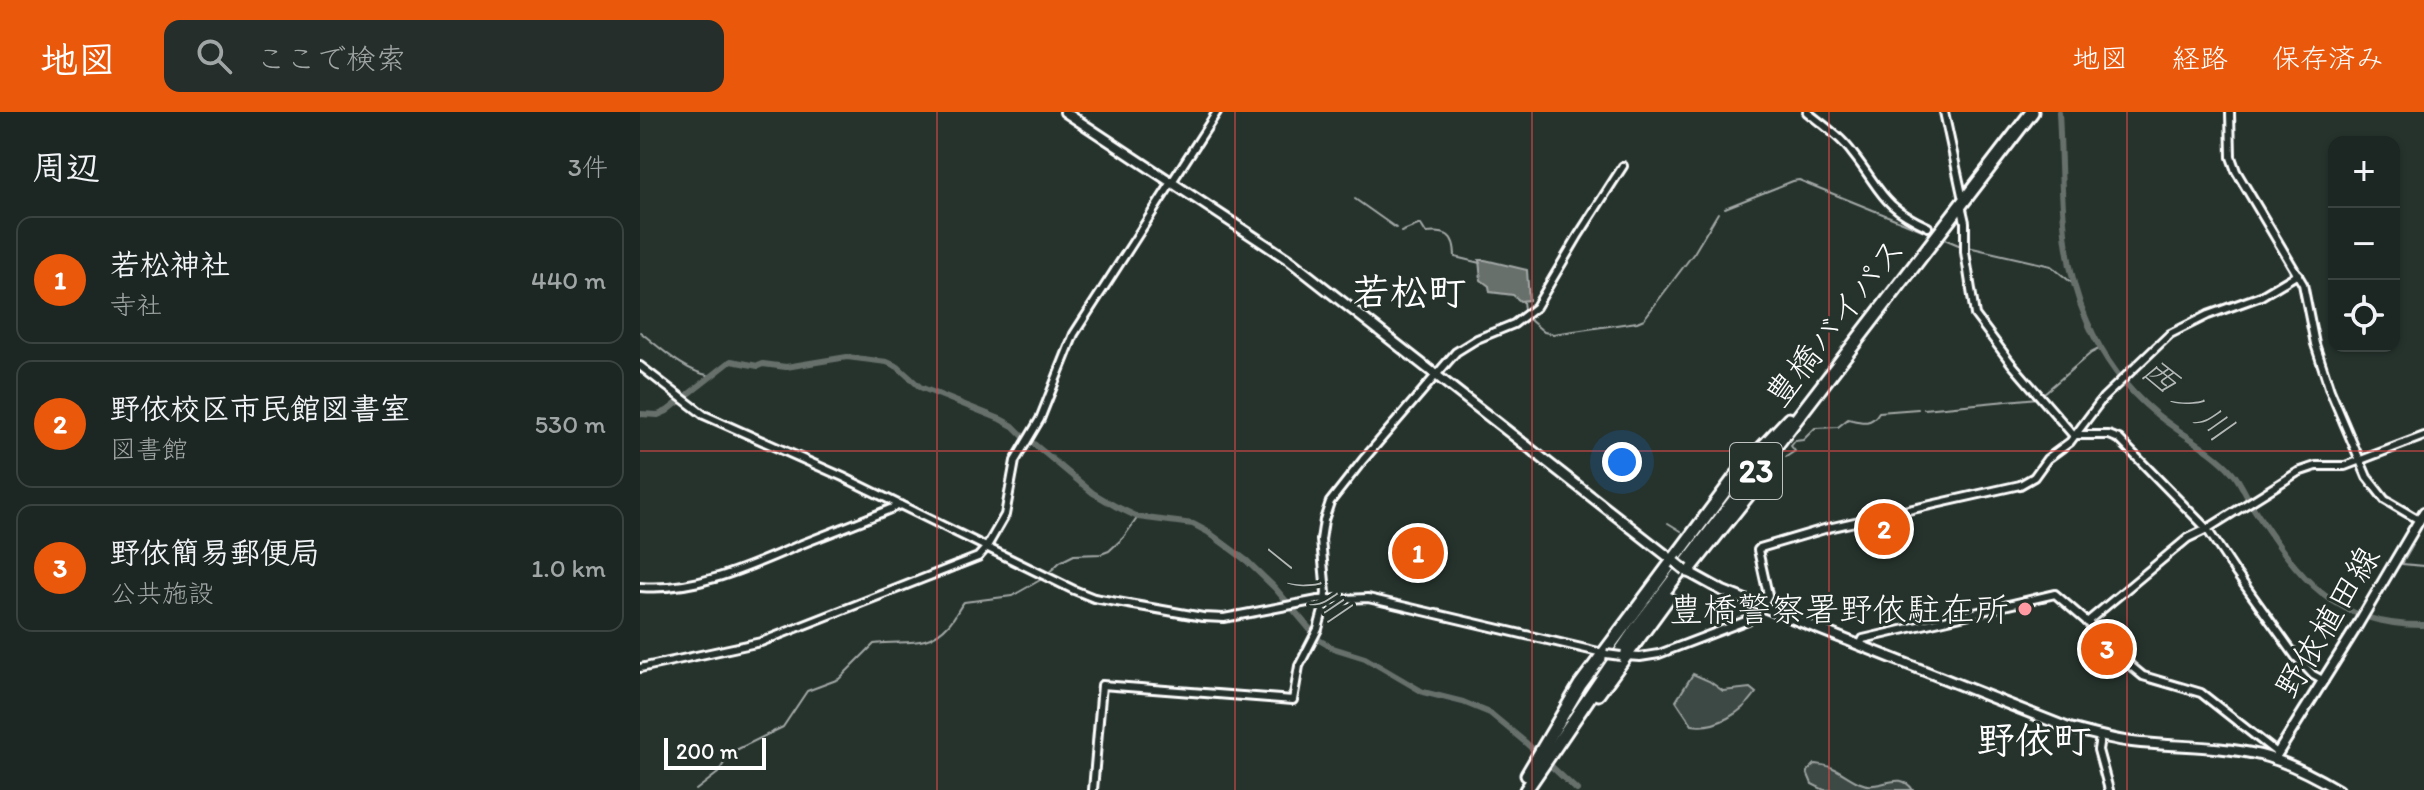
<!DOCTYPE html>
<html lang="ja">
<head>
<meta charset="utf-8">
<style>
	body { margin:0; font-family:Itim,"Klee One",sans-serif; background:#252e2a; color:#f1f3f6 }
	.controls { position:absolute; right:24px; top:24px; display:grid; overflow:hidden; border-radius:16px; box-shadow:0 2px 6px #0004 }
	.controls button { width:72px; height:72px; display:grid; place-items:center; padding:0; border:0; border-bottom:2px solid #3a4340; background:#1c2622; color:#f1f3f6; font:40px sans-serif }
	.scale { position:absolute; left:24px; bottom:20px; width:102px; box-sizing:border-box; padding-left:8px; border:4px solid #fff; border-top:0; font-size:22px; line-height:28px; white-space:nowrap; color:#fff; -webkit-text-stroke:6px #26332d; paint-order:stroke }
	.you { position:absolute; left:982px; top:350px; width:28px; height:28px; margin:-20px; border:6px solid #fff; border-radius:50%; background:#1a73e8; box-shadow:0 0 0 12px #1a73e833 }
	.badge { display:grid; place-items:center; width:52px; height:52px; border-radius:50%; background:#ea580c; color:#fff; font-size:26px; font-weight:700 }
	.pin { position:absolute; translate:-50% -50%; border:4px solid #fff; box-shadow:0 2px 8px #0006 }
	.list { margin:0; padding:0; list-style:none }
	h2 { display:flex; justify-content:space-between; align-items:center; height:104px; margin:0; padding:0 32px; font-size:34px }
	h2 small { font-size:26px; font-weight:400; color:#a0a5a5 }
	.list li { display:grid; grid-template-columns:52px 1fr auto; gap:24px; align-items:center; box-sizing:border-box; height:128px; margin:0 16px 16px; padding:0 16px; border:2px solid #3a4340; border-radius:16px }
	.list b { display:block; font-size:30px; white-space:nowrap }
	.list p { margin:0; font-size:26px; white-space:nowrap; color:#a0a5a5 }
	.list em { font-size:26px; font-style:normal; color:#a0a5a5 }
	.icon { flex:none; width:44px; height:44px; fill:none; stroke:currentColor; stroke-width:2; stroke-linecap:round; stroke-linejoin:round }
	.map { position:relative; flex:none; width:1784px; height:678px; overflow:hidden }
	header { display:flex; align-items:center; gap:48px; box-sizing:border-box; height:112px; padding:0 40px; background:#ea580c; color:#fff }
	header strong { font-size:38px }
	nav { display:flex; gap:44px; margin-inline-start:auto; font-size:28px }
	.search { width:560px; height:72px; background:#252e2a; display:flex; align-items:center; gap:20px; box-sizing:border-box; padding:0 28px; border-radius:16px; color:#a0a5a5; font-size:30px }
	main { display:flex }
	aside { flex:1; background:#1c2622 }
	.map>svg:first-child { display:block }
	.green { fill:#3e4944; stroke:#9ea4a2; stroke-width:2 }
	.water { fill:#67706c; stroke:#a4a9a7; stroke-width:2 }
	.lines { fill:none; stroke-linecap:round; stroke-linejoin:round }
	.stream { stroke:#a4a9a7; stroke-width:2 }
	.river { stroke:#67706c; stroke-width:6 }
	.minor-casing { stroke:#fff; stroke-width:12 }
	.major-casing { stroke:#fff; stroke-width:14 }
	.highway-casing { stroke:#fff; stroke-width:17 }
	.minor { stroke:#26332d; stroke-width:6 }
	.major { stroke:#26332d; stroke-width:8 }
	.highway { stroke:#26332d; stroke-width:11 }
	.minor-bridge-casing { stroke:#fff; stroke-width:12; stroke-linecap:butt }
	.major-bridge-casing { stroke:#fff; stroke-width:14; stroke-linecap:butt }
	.minor-bridge { stroke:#26332d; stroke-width:6 }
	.major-bridge { stroke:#26332d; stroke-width:8 }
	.grid { fill:none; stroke:#dc4848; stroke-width:2; stroke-opacity:0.55 }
	.poi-dot { fill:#ff9aa2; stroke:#26332d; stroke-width:3 }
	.labels { text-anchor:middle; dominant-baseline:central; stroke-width:6; stroke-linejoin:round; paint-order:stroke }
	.shield { fill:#26332d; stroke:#bec2c0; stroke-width:2 }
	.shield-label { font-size:32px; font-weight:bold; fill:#fff }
	.street-label { font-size:34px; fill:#fff; stroke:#26332d }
	.poi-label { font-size:34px; fill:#fff; stroke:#26332d; text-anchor:end }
	.water-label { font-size:36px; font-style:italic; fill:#b3b8b6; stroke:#26332d }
	.quarter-label { font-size:38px; font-weight:bold; fill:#fff; stroke:#26332d }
</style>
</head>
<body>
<header>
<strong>地図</strong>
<div class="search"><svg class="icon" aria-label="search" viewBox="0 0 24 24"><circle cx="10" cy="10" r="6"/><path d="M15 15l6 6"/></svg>ここで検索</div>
<nav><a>地図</a><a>経路</a><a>保存済み</a></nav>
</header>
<main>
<aside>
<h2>周辺<small>3件</small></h2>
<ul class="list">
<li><span class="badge">1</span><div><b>若松神社</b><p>寺社</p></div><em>440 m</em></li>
<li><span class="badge">2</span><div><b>野依校区市民館図書室</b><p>図書館</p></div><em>530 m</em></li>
<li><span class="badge">3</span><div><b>野依簡易郵便局</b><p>公共施設</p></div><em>1.0 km</em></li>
</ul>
</aside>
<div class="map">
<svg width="1784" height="678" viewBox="0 0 1784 678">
	<rect width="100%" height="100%" fill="#26332d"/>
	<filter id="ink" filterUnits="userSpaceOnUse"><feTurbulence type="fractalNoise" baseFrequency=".0125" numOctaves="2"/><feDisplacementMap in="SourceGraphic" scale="16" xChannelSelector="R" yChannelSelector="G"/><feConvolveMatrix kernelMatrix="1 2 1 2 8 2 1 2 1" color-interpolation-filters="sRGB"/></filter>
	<g filter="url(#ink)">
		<g class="green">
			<path d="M1053,562L1069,569L1083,579L1110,576L1116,581C1102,601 1076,617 1052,613L1036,589Z"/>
			<path d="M1175,652C1181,653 1187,653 1193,656C1205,661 1219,675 1233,673C1250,672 1261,661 1273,678H1184L1172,672L1167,660Z"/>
		</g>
		<polygon class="water" points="839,148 845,148 887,158 889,188 880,189 873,183 850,180 849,174 841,168"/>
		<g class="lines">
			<g class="stream">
				<polyline points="715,87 756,116"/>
				<polyline points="1085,96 1153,69 1159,68 1292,122"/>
				<path d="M761,120L778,113H781L786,121C805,119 815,121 815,145L840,151"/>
				<polyline points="1302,126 1321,134"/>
				<polyline points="1328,135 1411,154 1432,171"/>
				<polyline points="883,189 884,198"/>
				<polyline points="890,208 904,220 913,222 997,210 1004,207 1054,141 1078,101"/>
				<path d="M0,220C22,237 44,259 71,264"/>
				<polyline points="1403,282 1451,241 1461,236"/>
				<polyline points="1284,297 1398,286"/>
				<path d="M1146,345L1155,339L1151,334L1155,329L1163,328L1175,316L1198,315L1208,307C1221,310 1231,314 1239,300L1278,297"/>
				<polyline points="1028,411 1041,419"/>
				<polyline points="1773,433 1762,452 1784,454"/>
				<path d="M56,678L78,661L87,646L96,638L143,615L167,579L199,567L234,532C263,527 286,538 309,512C315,506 318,497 324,490L372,484L402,467L420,450L434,443L461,442L469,439L483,426L498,405"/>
			</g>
			<g class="river">
				<path d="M1419,0C1423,70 1418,144 1447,209C1462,244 1486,277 1515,301C1540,322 1570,336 1592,360C1602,371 1606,385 1614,397C1659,466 1694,514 1784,513"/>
				<polyline points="0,302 18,303 27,299 91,249 118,254 123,252 146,255 207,245 247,250 258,255 280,275 360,307 373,314 383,324"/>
				<polyline points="394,332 453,381 475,394 498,405 553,412 568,420 607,449 635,476 679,528 693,536 725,546 783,580 823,590 850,601 885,630 937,678"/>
			</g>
			<defs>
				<g id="minor">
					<path d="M1167,0C1183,13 1201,25 1213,42C1243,80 1240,93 1288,115"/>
					<polyline points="1304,0 1322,83"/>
					<polyline points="1590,0 1591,45 1596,59 1663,172 1675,232 1690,278 1727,365 1745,388 1779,408"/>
					<polyline points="1322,97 1325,110 1325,140 1335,203 1371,251 1434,324"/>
					<polyline points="0,254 64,303 203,365 434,478 454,486 563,505 584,506 678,488 728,486 963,541"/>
					<polyline points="1435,323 1469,323 1479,327 1567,417 1596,461 1656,545 1673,563 1684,569"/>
					<path d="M0,475C59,480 114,452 167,430C198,418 229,406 260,393"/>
					<polyline points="1447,510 1548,426 1567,417 1658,360 1676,354 1705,354 1784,324"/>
					<polyline points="1220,533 1223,527 1415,482 1473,532 1492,555 1503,564 1561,581 1637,641"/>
					<polyline points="985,544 1000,545 1019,542 1108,508 1125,489 1128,483 1118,438 1120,436 1188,416 1380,373 1394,365 1407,347 1430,330 1463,286 1530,222 1568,203 1621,184 1658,162"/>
					<polyline points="0,556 121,530 338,445 346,436 365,403 375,349 400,307 434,222 577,0"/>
					<polyline points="1460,625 1458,638 1469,678"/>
					<polyline points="453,678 462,573 653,588 659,554 678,517 684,495 686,481 681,428 684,408 690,390 723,348 816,240 837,227 874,212 896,195 938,124 983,54"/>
				</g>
				<g id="major">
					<polyline points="425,0 649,148 1035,450"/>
					<path d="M1045,458L1083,479L1426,615C1448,621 1469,627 1492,630C1535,635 1578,633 1620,643C1648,650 1673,663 1698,678"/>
					<polyline points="1634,647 1714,519 1784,400"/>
				</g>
				<g id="highway">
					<polyline points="1100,359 1149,307"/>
					<polyline points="1048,459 1113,377"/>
					<polyline points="958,582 1028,486"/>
					<polyline points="887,663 940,573 1096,364"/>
					<polyline points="886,678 997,515 1392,0"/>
				</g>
			</defs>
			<use href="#minor" class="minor-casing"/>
			<use href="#major" class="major-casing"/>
			<use href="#highway" class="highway-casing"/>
			<use href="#minor" class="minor"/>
			<use href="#major" class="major"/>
			<use href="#highway" class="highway"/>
			<defs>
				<polyline id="minor-bridge" points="966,542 981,544"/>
				<polyline id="major-bridge" points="1035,450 1045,458"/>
			</defs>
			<use href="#minor-bridge" class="minor-bridge-casing"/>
			<use href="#major-bridge" class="major-bridge-casing"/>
			<use href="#minor-bridge" class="minor-bridge"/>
			<use href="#major-bridge" class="major-bridge"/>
		</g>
	</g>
	<path class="grid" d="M297,0V678M595,0V678M892,0V678M1189,0V678M1487,0V678M0,339H1784"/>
	<circle class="poi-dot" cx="1385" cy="497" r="8"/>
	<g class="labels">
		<rect class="shield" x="1090" y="331" width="52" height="56" rx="6"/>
		<g class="shield-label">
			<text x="1116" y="359">23</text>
		</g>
		<g class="street-label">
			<text transform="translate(1195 210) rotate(-52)">豊橋バイパス</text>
			<text transform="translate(1687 510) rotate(-59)">野依植田線</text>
		</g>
		<g class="poi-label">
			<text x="1369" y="497">豊橋警察署野依駐在所</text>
		</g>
		<g class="water-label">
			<text transform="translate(1547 287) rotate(41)">西ノ川</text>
			<text transform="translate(664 469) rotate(42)">一ノ川</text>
		</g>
		<g class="quarter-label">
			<text x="769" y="180">若松町</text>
			<text x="1394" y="628">野依町</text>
		</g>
	</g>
</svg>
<div class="controls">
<button>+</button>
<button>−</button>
<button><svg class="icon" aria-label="locate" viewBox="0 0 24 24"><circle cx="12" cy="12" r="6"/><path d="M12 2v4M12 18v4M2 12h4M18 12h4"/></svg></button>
</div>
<div class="scale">200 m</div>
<div class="you"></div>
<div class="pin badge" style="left:778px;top:441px">1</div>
<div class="pin badge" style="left:1244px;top:417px">2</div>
<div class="pin badge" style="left:1467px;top:537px">3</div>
</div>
</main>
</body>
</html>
